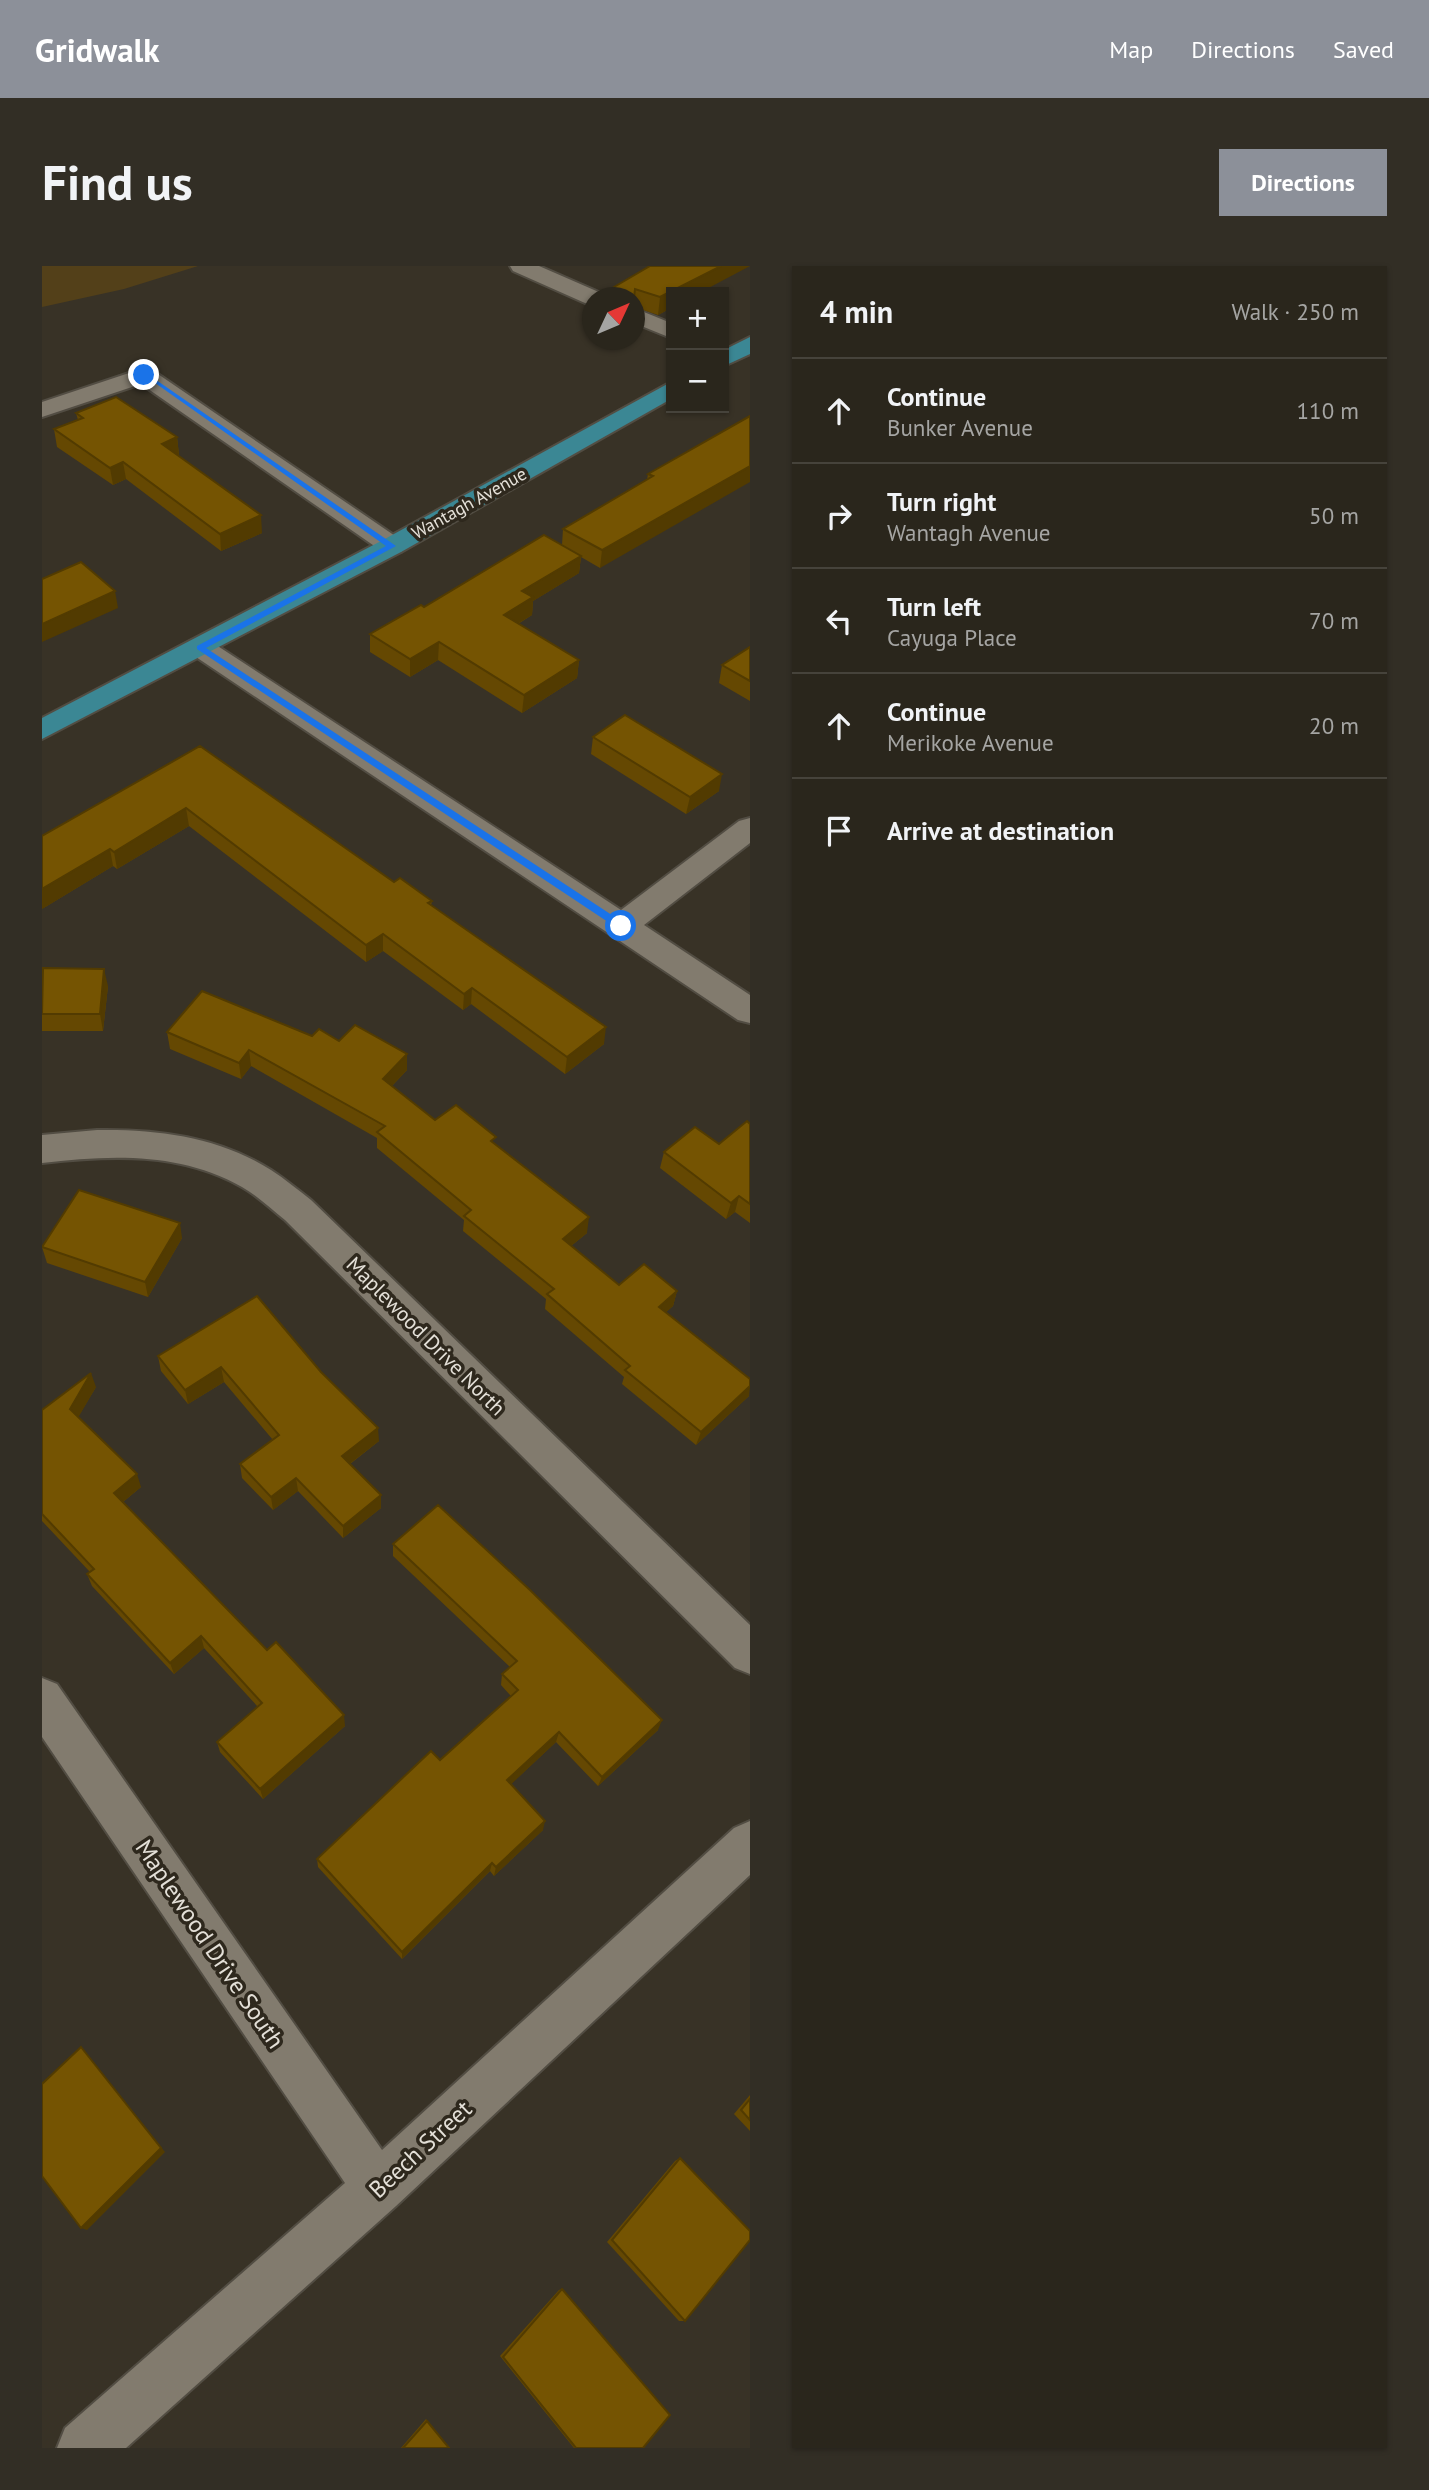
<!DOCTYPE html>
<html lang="en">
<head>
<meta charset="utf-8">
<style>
	body { margin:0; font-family:"PT Sans",sans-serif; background:#322e25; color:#f1f3f6 }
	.controls { position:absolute; right:21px; top:21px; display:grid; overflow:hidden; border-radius:0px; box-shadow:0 2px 5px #0004 }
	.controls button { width:63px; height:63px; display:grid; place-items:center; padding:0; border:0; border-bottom:2px solid #46433b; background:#2a261c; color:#f1f3f6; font:35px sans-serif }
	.compass { position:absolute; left:540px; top:21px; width:63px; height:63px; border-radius:50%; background:#2a261c; box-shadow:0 2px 5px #0004; rotate:46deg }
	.stop { position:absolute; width:21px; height:21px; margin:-16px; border:5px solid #1a73e8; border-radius:50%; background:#fff }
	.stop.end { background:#1a73e8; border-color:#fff; box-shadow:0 2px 7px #0008 }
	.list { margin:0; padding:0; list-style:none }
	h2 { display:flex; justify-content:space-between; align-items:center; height:91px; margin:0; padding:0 28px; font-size:30px }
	h2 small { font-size:23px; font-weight:400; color:#a5a5a3 }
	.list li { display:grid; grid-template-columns:46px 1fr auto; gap:21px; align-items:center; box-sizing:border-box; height:105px; padding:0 28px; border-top:2px solid #46433b }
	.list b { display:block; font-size:26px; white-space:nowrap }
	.list p { margin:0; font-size:23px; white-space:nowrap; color:#a5a5a3 }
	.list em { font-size:23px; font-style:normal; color:#a5a5a3 }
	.icon { flex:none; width:38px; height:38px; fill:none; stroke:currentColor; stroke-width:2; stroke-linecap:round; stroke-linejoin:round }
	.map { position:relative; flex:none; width:708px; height:2182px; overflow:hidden; border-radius:0px }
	header { display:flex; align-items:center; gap:42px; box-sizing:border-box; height:98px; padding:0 35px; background:#8c9099; color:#fff }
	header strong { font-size:33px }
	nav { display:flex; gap:38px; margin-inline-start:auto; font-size:24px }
	.intro { display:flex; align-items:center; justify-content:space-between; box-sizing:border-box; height:168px; padding:0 42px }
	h1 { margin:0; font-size:49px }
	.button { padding:18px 32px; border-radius:0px; background:#8c9099; color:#fff; font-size:24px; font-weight:700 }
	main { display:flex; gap:42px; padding:0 42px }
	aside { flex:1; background:#2a261c; border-radius:0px; box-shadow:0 2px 5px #0004 }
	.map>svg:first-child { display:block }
	.green { fill:#534019 }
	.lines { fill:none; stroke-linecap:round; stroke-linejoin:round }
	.minor-casing { stroke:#524d43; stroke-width:4 }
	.major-casing { stroke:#524d43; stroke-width:4 }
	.minor { fill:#827b6e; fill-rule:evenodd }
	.major { fill:#3b8794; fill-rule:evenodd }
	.wall { fill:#654802 }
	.shaded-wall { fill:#523b01 }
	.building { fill:#755402; stroke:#523b01; stroke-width:2 }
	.route { fill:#1a73e8 }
	.labels { text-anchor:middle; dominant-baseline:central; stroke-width:7; stroke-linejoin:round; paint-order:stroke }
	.far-street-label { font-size:18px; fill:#e4e0d8; stroke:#2e281d }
	.street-label { font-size:21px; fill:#e4e0d8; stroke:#2e281d }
	.near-street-label { font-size:24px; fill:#e4e0d8; stroke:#2e281d }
</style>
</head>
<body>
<header>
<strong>Gridwalk</strong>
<nav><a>Map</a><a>Directions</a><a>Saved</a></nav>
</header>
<div class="intro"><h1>Find us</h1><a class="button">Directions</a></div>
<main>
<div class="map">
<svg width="708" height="2182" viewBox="0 0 708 2182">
	<rect width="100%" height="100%" fill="#383226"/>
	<polygon class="green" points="0,0 156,0 82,23 0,41"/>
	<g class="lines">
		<defs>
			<g id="minor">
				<polygon points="468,0 497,0 559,27 562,32 550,32 550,39 543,37 471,5"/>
				<polygon points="592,42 629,57 629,72 592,57"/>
				<polygon points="102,102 110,104 359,274 363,280 359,286 341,286 99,118 0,151 0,136"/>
				<polygon points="158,373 168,375 579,644 697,555 708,552 708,577 602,659 708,729 708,757 696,754 148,387 144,381 148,375"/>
				<path d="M55,864C116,863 177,871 229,904C243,913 256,924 269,934L708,1359V1408L693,1402L243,954C229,943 216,930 200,921C138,886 69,889 0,897V869Z"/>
				<polygon points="0,1412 15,1418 340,1884 692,1562 708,1555 708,1609 354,1940 84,2182 15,2182 23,2162 303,1917 0,1471"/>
			</g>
			<g id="major">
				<polygon points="708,71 708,88 682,100 682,84"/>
				<polygon points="629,116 629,133 359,286 0,473 0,452 341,274"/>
			</g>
		</defs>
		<use href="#minor" class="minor-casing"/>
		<use href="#major" class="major-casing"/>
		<use href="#minor" class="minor"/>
		<use href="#major" class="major"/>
	</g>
	<g class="wall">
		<polygon points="572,21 629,26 629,42 616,49 592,41 592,32 570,32"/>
		<polygon points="34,147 135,171 137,189 136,189 220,267 179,285 84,213 71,219 15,181 12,163 36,154"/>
		<polygon points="708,150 558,302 539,291 537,307 491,335 490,349 476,358 537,394 535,412 480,447 396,394 368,411 328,386 328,368 382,341 520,279 521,263 605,214 606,208"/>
		<polygon points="708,381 708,435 677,417 680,399"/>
		<polygon points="551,471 677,525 644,548 549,488"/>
		<polygon points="158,480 352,616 390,635 389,639 562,778 523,808 429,738 421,744 341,685 324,696 147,560 75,603 71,600 0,643"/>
		<polygon points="0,707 66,720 61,765 0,765"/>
		<polygon points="125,766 270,770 297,775 365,804 350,820 393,854 454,879 545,967 529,980 577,1019 635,1025 631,1040 624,1046 707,1130 654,1179 580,1118 582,1111 503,1043 504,1033 421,965 422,954 335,882 335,872 209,800 199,813 128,783"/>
		<polygon points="708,858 708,957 693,946 684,953 618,902 622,886 677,878"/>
		<polygon points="140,972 106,1031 5,997 0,981"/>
		<polygon points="215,1030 337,1175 308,1198 339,1229 339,1242 301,1272 256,1225 231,1244 200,1212 198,1198 231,1174 182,1116 146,1138 119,1105 116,1090"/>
		<polygon points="54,1121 36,1151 99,1221 81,1236 225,1384 303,1460 221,1533 178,1486 175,1476 216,1441 162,1382 132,1408 50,1320 45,1308 48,1306 0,1255 0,1144"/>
		<polygon points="351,1278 616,1464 556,1520 514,1476 469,1518 501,1564 452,1610 448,1605 360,1693 276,1601 275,1593 398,1494 469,1430 459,1419 460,1408 468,1401 351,1290"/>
		<polygon points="708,1829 708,1865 692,1848"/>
		<polygon points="638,1892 643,2055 637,2055 565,1976 633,1895"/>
		<polygon points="520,2023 601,2182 532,2182 458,2090 517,2024"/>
		<polygon points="384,2153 408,2182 359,2182"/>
	</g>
	<g class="shaded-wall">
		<polygon points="679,0 708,0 659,26 629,26 629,42 616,49 618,31"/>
		<polygon points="596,43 593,60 592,61 592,45"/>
		<polygon points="135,171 137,189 122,196 120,178"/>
		<polygon points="81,196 84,213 71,219 68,202"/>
		<polygon points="708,200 708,216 558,302 560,284"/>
		<polygon points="219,249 220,267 179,285 178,268"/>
		<polygon points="539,290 537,307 491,335 490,349 460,367 462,349 480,325"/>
		<polygon points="73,325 76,342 0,376 0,358"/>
		<polygon points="397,376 396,394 368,411 368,393"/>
		<polygon points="537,394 535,412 480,447 482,429"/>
		<polygon points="680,508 677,525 644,548 648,531"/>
		<polygon points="144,542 147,560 75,603 72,586"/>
		<polygon points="68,583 71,600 0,643 0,623"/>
		<polygon points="341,668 341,685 324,696 324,679"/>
		<polygon points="62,703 66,720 61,765 58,748"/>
		<polygon points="430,722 429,738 421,744 422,728"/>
		<polygon points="564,761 562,778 523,808 525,791"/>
		<polygon points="207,784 209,800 199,813 197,797"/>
		<polygon points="365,788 365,804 341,829 341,813"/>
		<polygon points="697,930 693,946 684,953 689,937"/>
		<polygon points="547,951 545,967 519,988 521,973"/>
		<polygon points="138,957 140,972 106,1031 103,1016"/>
		<polygon points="635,1025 631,1040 613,1056 617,1041"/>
		<polygon points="179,1101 182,1116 146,1138 143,1124"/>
		<polygon points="49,1107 54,1121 33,1157 28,1143"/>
		<polygon points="708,1120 707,1130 654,1179 659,1166"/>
		<polygon points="336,1162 337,1175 301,1203 300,1190"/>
		<polygon points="95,1208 99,1221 76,1240 72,1227"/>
		<polygon points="254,1212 256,1225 231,1244 229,1231"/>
		<polygon points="339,1229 339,1242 301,1272 301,1260"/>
		<polygon points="159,1370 162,1382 132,1408 128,1397"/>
		<polygon points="302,1449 303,1460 221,1533 218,1523"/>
		<polygon points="620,1454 616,1464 556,1520 560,1511"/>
		<polygon points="517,1466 514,1476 463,1524 465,1514"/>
		<polygon points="503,1555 501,1564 452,1610 454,1601"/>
		<polygon points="450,1597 448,1605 360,1693 360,1686"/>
		<polygon points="39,1781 44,1787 123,1886 45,1964 39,1962"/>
	</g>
	<g class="building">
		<polygon points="608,0 679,0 618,31 593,23 592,32 578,32 572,21"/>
		<polygon points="74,131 135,171 120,178 219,249 178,268 81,196 68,202 12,163 41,152 34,147"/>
		<polygon points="708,150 708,200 560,284 521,263 611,210 606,208"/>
		<polygon points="502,269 539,290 480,325 491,331 462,349 537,394 482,429 397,376 368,393 328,368 379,339 382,341"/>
		<polygon points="39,296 73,325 0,358 0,313"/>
		<polygon points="708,381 708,415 680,399"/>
		<polygon points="583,449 680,508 648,531 551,471"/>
		<polygon points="158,480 352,616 358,612 390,635 386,637 564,761 525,791 430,722 422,728 341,668 324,679 144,542 72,586 68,583 0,623 0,570"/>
		<polygon points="1,702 62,703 58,748 0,748"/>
		<polygon points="160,725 270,770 277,763 297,775 313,759 365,788 341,813 393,854 414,839 454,871 449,875 547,951 521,973 577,1019 602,998 635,1025 617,1041 708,1113 708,1120 659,1166 583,1104 588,1100 505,1028 512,1023 422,950 429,944 335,866 343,860 207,784 197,797 125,766"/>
		<polygon points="705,855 708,858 708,938 697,930 689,937 622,886 653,861 677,878"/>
		<polygon points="37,924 138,957 103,1016 0,981"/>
		<polygon points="215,1030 279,1106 336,1162 300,1190 339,1229 301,1260 254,1212 229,1231 198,1198 237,1169 179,1101 143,1124 116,1090"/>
		<polygon points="49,1107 28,1143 95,1208 72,1227 225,1384 234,1376 302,1449 218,1523 175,1476 220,1437 159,1370 128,1397 45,1308 52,1303 0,1248 0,1144"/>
		<polygon points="396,1239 488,1324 620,1454 560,1511 517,1466 465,1514 503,1555 454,1601 450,1597 360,1686 275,1593 389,1485 398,1494 476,1424 460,1408 475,1395 351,1278"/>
		<polygon points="39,1781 119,1882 39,1962 0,1910 0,1818"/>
		<polygon points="708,1833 708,1854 699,1844"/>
		<polygon points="638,1892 708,1965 708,1974 643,2055 570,1974"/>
		<polygon points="520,2023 628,2149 601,2182 534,2182 461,2091"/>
		<polygon points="385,2155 407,2182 361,2182"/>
	</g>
	<polygon class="route" points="99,107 104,107 354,280 164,382 582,657 582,662 575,662 155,383 155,380 344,280"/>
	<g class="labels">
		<g class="far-street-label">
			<text transform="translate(427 237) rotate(-29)">Wantagh Avenue</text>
		</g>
		<g class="street-label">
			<text transform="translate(384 1070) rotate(45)">Maplewood Drive North</text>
		</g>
		<g class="near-street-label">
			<text transform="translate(168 1678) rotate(56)">Maplewood Drive South</text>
			<text transform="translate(378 1883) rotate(-43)">Beech Street</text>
		</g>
	</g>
</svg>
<div class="controls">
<button>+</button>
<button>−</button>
</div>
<svg class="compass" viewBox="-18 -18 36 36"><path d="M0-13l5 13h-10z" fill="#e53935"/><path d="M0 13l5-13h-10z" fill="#a5a5a3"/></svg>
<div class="stop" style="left:579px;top:660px"></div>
<div class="stop end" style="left:102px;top:109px"></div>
</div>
<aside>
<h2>4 min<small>Walk · 250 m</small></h2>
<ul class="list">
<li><svg class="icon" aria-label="ahead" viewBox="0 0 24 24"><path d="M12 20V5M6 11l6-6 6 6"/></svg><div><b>Continue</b><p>Bunker Avenue</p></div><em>110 m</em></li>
<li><svg class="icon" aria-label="right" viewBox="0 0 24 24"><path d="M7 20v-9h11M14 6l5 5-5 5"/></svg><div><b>Turn right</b><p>Wantagh Avenue</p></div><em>50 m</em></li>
<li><svg class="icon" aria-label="left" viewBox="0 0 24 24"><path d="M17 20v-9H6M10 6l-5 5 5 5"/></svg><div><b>Turn left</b><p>Cayuga Place</p></div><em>70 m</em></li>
<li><svg class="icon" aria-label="ahead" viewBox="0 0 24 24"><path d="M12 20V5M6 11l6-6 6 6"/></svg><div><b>Continue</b><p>Merikoke Avenue</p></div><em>20 m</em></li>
<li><svg class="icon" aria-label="arrive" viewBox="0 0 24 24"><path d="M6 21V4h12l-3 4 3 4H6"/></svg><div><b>Arrive at destination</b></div></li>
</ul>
</aside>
</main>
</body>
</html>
